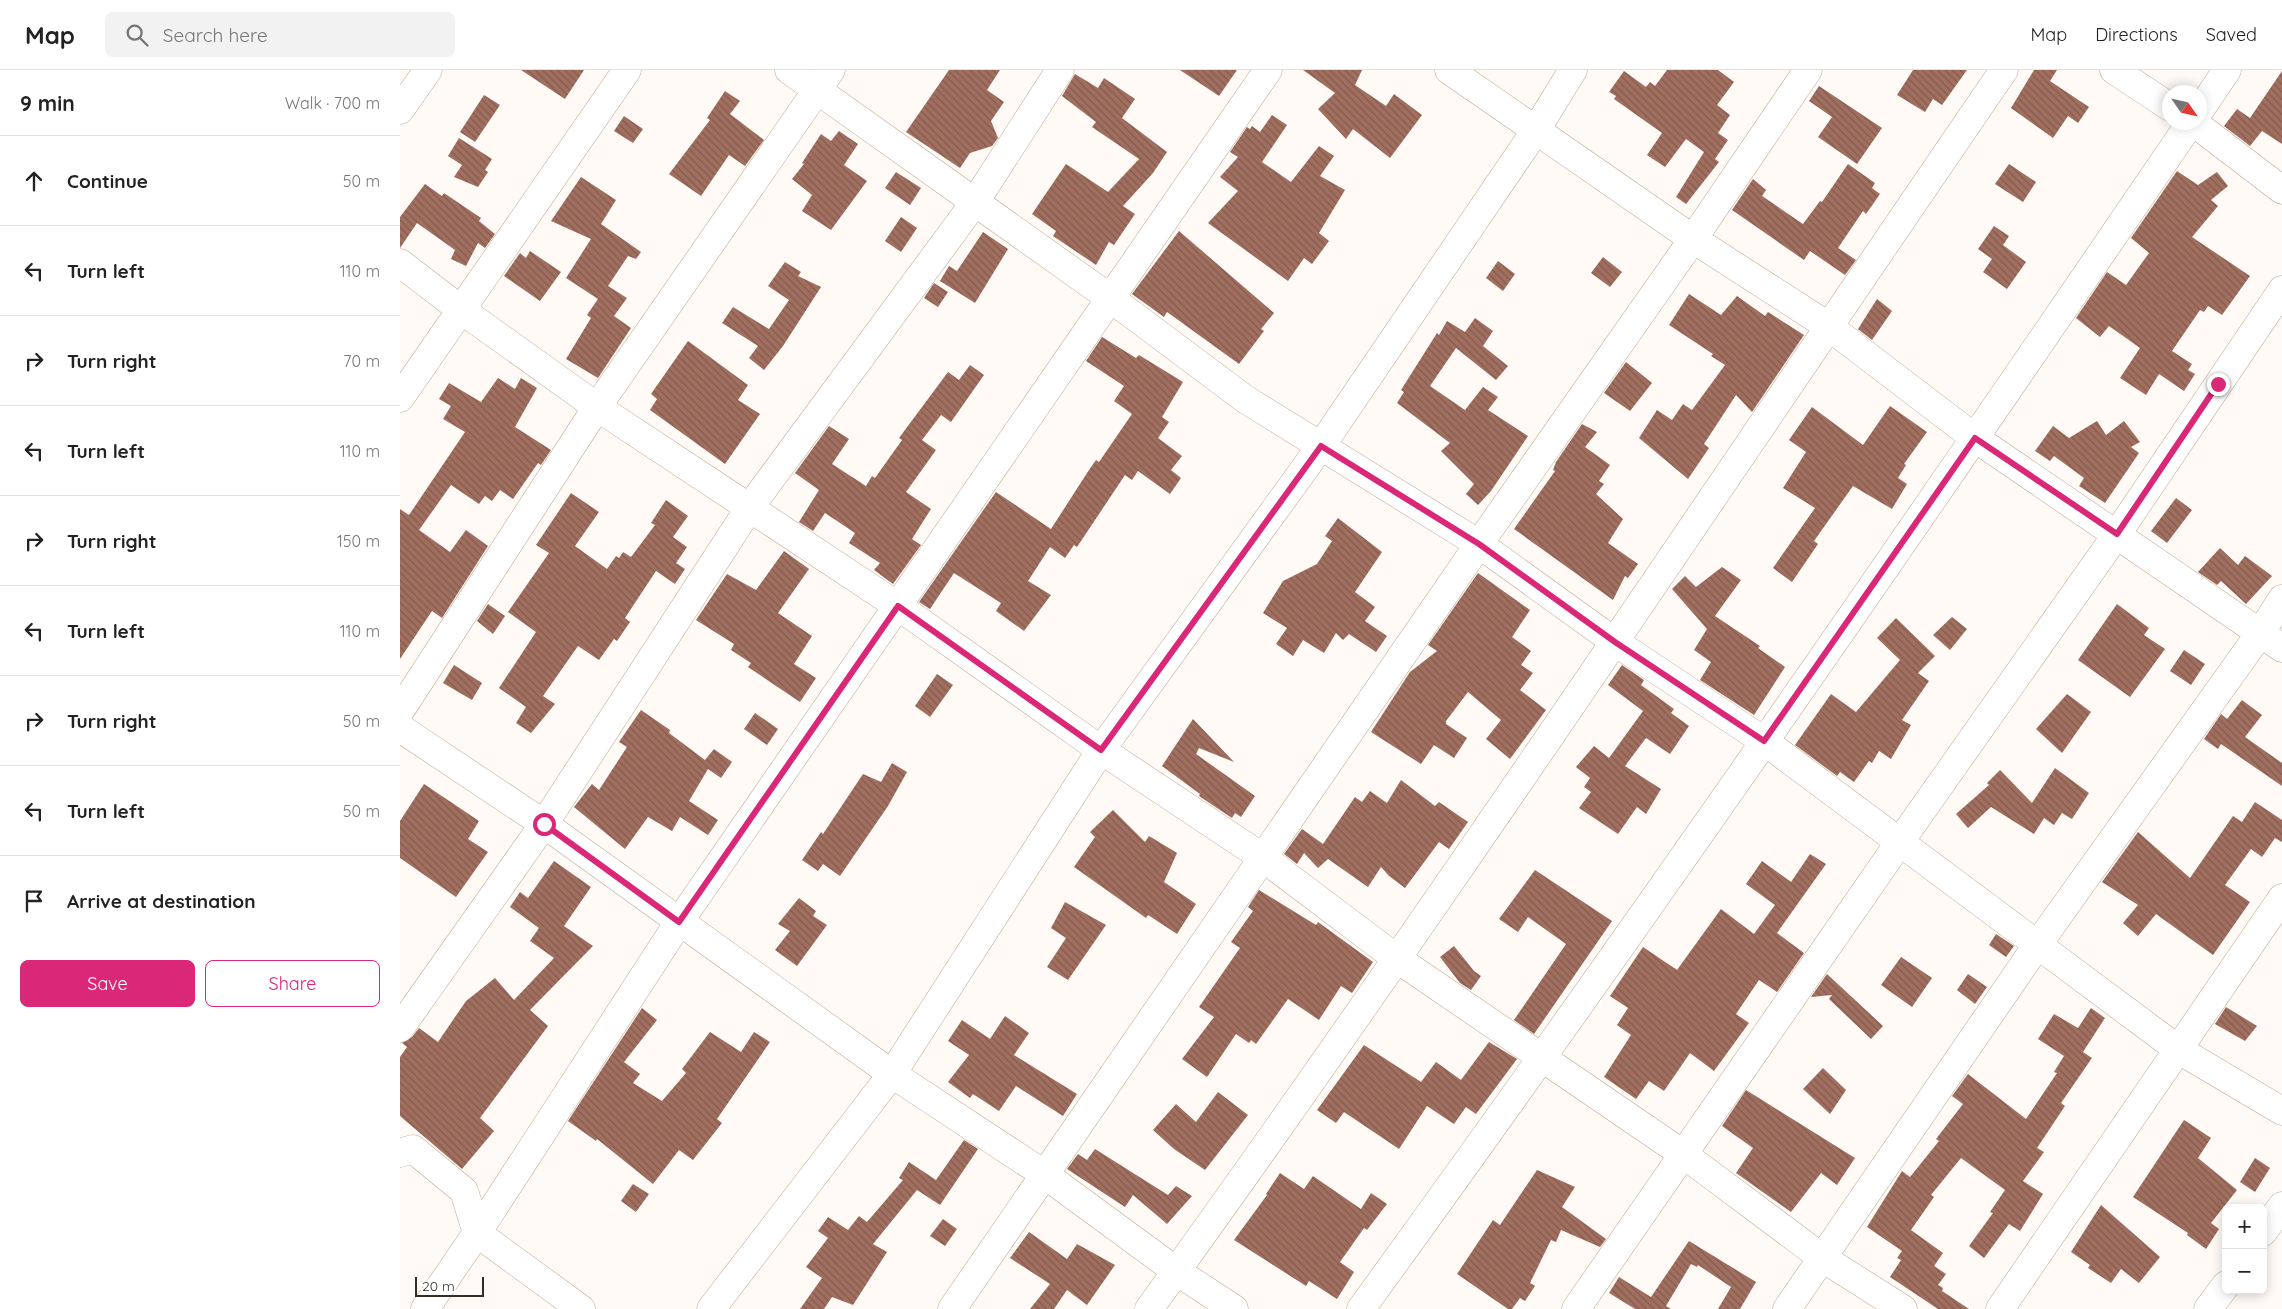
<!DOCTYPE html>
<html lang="en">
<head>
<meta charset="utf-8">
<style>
	body { margin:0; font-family:Quicksand,sans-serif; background:#f2f2f2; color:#222 }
	.controls { position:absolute; right:15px; bottom:15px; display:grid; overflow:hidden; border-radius:8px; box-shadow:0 2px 12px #0003 }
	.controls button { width:45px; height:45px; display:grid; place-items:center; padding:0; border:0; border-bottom:1px solid #e0e0e0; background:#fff; color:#222; font:25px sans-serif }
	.compass { position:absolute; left:1762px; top:15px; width:45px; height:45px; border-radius:50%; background:#fff; box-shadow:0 2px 12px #0003; rotate:124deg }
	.scale { position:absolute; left:15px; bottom:12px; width:69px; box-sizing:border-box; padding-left:5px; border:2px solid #362c23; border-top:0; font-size:14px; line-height:18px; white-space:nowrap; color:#362c23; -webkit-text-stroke:4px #fff; paint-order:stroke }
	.stop { position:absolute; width:15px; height:15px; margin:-11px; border:4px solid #db2777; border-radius:50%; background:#fff }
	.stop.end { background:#db2777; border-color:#fff; box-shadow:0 1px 5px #0008 }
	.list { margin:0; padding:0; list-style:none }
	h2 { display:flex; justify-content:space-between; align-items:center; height:65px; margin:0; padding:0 20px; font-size:21px }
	h2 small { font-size:16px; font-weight:400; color:#767676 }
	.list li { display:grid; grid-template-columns:32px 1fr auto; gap:15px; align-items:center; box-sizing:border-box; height:90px; padding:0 20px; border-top:1px solid #e0e0e0 }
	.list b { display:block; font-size:19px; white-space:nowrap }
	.list em { font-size:16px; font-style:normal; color:#767676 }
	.actions { display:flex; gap:10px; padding:15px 20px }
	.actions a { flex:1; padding:11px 0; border:1px solid #db2777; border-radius:8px; text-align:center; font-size:18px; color:#db2777 }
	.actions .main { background:#db2777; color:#fff }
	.icon { flex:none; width:28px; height:28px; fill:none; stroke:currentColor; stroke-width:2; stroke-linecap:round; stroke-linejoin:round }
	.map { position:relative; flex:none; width:1882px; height:1239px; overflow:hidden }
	header { display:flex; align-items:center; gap:30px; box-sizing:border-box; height:70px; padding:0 25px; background:#fff; border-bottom:1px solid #e0e0e0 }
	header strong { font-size:24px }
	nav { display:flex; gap:28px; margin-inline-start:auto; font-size:18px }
	.search { width:350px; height:45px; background:#f2f2f2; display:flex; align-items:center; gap:12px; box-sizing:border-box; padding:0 18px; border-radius:8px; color:#767676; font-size:19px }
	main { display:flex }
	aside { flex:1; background:#fff }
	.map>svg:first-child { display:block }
	.building { fill:url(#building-back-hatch) }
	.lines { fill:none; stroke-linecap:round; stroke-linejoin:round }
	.minor-casing { stroke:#bfa790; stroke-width:29 }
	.minor { stroke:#fff; stroke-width:28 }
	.route { stroke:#db2777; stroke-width:6 }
</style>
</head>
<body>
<header>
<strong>Map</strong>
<div class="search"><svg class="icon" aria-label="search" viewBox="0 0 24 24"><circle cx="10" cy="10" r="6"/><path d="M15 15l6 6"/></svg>Search here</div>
<nav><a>Map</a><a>Directions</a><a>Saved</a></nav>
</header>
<main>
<aside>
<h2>9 min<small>Walk · 700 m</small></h2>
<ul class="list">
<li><svg class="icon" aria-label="ahead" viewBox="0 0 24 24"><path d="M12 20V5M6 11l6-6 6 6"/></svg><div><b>Continue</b></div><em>50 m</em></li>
<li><svg class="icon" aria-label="left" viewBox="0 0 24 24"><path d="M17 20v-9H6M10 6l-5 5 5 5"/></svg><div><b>Turn left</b></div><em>110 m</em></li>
<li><svg class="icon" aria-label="right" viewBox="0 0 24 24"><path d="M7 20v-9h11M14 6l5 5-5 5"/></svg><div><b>Turn right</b></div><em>70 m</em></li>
<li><svg class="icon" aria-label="left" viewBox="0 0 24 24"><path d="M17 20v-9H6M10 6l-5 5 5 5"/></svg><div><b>Turn left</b></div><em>110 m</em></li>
<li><svg class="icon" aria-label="right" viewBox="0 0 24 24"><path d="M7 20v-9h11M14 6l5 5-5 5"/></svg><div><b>Turn right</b></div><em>150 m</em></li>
<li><svg class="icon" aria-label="left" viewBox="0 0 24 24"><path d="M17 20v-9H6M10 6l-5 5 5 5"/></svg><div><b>Turn left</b></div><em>110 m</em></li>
<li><svg class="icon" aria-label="right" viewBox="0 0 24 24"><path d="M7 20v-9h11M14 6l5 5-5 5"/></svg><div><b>Turn right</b></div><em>50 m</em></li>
<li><svg class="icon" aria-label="left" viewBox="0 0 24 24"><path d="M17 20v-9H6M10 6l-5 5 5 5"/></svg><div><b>Turn left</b></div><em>50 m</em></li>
<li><svg class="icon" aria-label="arrive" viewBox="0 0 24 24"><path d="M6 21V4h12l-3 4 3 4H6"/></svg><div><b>Arrive at destination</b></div></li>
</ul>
<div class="actions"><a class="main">Save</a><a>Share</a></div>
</aside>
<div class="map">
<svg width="1882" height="1239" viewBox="0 0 1882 1239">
	<defs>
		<pattern id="building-back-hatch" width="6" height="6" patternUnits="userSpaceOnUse" patternTransform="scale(1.25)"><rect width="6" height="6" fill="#a16f60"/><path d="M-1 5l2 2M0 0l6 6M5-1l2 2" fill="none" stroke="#845b4f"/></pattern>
	</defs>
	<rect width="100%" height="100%" fill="#fffaf5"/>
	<g class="building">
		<polygon points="121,0 184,0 165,29"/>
		<polygon points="549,0 600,0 587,20 604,32 591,51 598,68 592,76 570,83 560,98 506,62"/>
		<polygon points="780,0 837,0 819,26"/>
		<polygon points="903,0 962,0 955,15 986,36 994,24 1022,45 990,88 953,59 946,69 918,39 935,23"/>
		<polygon points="1267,0 1318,0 1334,12 1317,35 1330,45 1318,63 1328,70 1315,89 1319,92 1286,134 1276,127 1304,82 1286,69 1265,97 1247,85 1262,63 1214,29 1216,26 1209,22 1224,1 1246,17 1250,12 1255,16"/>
		<polygon points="1513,0 1567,0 1542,35 1533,29 1525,42 1497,25"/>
		<polygon points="1634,0 1657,0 1650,11 1689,37 1678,53 1668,46 1653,68 1611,38"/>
		<polygon points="1882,1 1882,74 1862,61 1850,76 1824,56 1837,39 1850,48"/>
		<polygon points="675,4 698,18 704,8 735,29 722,48 767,82 753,103 723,136 735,144 714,175 709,172 696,195 653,166 656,161 632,144 666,94 708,122 739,89 692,57 696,52 662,26"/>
		<polygon points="1419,16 1482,58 1457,94 1418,67 1432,47 1409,31"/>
		<polygon points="325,21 340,31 330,44 364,70 345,96 329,85 301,126 269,104 310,50 307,48"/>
		<polygon points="84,25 100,35 75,72 60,62"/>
		<polygon points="872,45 887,55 862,92 891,112 919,76 934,86 920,106 945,120 919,163 929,171 912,194 904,188 888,211 808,153 838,121 820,107 838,87 830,82 847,57 850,59 852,56 860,62"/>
		<polygon points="224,46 243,59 233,73 214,61"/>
		<polygon points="439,61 458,74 444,95 467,111 431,160 402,141 412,125 392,109 404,94 402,93 421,64 431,71"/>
		<polygon points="59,68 92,89 85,100 88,102 78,117 54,107 62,95 48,86"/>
		<polygon points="1448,94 1475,113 1472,118 1480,124 1466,144 1463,141 1438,178 1456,190 1445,205 1410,181 1404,190 1332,140 1353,109 1366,120 1362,126 1403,154 1420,131 1422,132"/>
		<polygon points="1609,94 1636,112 1623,132 1595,114"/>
		<polygon points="1777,101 1798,115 1817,102 1828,116 1811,130 1818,136 1792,167 1850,206 1822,245 1808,236 1804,242 1800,240 1772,281 1792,294 1788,300 1795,304 1784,321 1759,304 1746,325 1720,308 1740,278 1709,256 1700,267 1676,248 1707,202 1726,215 1749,183 1731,168"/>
		<polygon points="496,102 521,118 510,135 485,118"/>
		<polygon points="181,107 216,130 201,154 241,182 236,189 228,186 208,216 227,228 214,246 231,258 198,308 166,289 191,248 187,245 198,229 166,208 191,169 151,151"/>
		<polygon points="25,114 42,126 44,123 81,148 79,151 95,164 85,178 78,173 66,196 51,189 55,180 17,153 0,178 0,147"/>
		<polygon points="501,147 517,158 501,182 485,171"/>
		<polygon points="1594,156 1609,166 1603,175 1626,192 1607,219 1583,202 1592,189 1578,179"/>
		<polygon points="779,161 874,243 861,259 864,261 839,294 767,242 764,247 732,224"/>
		<polygon points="583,162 608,179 575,233 540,211 549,196 557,201"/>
		<polygon points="130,181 161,202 140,231 104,206 120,183 126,188"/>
		<polygon points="1203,187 1222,202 1210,217 1191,203"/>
		<polygon points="1098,191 1115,204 1103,221 1086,208"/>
		<polygon points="385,192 401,202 398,206 421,217 383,276 364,300 349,288 358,276 322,253 333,237 369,259 389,230 368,216"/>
		<polygon points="534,213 548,222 538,237 524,228"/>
		<polygon points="1289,224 1321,245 1337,226 1365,246 1368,242 1404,265 1352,342 1336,325 1304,374 1309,378 1288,409 1239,368 1257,340 1272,350 1283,334 1292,340 1325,295 1311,286 1313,284 1269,255"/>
		<polygon points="1477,229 1492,241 1472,270 1458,259"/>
		<polygon points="1075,248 1093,261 1083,276 1108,296 1096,310 1056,278 1030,316 1065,340 1083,317 1098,327 1088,340 1128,366 1091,421 1078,435 1066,424 1074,414 1041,381 1050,373 997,333 1004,322 1001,320 1037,263 1039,265 1047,251 1065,262"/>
		<polygon points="702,267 736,288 739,285 783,312 762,347 769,352 758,368 782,386 771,400 781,408 770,424 738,401 732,410 725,405 677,477 674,475 665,488 650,477 628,511 651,525 624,561 596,541 601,533 554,503 530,539 519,532 596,422 651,459 689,400 696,390 699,392 732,344 714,331 724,316 686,291"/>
		<polygon points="288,271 348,315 338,330 360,344 325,394 250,340 257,329 251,324"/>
		<polygon points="1226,292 1252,313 1230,341 1204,323"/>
		<polygon points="570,295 584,305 551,352 541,345 522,370 536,380 506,422 531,439 512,469 521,475 493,514 474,500 480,493 449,473 455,463 425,443 413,461 399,452 419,420 395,403 429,356 449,369 432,394 466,416 472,406 475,408 502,370 499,368 548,302 559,310"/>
		<polygon points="98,308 115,319 121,308 137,318 115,357 151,380 141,395 138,393 113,429 100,420 92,431 85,426 79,434 51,415 19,460 50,482 66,460 88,476 42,548 32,541 0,589 0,439 9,445 65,362 43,349 51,336 39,329 49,313 81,332"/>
		<polygon points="1490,336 1527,362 1504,394 1506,395 1498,408 1507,414 1492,439 1453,416 1414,471 1418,474 1392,512 1373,498 1415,438 1383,418 1406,382 1389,370 1412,337 1463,375"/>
		<polygon points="1697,351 1706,365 1724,351 1740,372 1731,377 1739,383 1705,433 1679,416 1684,408 1654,386 1650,391 1635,381 1653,356 1669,368"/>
		<polygon points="1182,354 1197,362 1185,377 1210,395 1199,411 1204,414 1196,424 1223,449 1208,473 1238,494 1228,508 1225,506 1213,530 1114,459 1155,401 1153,400 1156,392"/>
		<polygon points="171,423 199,442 175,476 207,499 216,486 219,488 223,482 231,487 255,455 251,453 266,430 288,446 273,467 287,477 276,493 285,499 275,514 256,501 225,548 230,552 217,571 214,569 199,590 178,576 143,626 155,634 131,663 116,653 126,637 99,618 136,562 108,542 149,483 136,475"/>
		<polygon points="1776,428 1792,440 1767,473 1751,461"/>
		<polygon points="938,448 982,482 955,522 975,537 965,551 987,566 976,582 949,564 943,570 936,563 924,583 903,570 893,586 876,574 887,558 863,543 883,511 917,494 932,471 925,466"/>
		<polygon points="1820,478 1838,495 1845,486 1872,506 1846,534 1821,511 1817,515 1798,502"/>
		<polygon points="384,481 409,499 378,543 412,566 394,594 416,608 400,632 348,597 351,593 331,580 334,574 296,550 327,504 356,520"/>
		<polygon points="1322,497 1341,510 1315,546 1360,576 1358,578 1385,597 1354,645 1300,610 1311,592 1294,580 1307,559 1272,519 1285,506 1296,517"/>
		<polygon points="1078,503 1130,540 1112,567 1131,581 1121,595 1133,603 1120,620 1146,640 1110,689 1086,669 1101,650 1068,622 1046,651 1046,654 1067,668 1054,688 1034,675 1021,694 971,662 1010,602 1037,581 1028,575"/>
		<polygon points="88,534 105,546 93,564 77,551"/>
		<polygon points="1717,534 1749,558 1744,565 1765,579 1730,627 1678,590"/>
		<polygon points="1552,547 1567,559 1550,580 1533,565"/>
		<polygon points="1496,548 1535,586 1518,603 1529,611 1502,650 1511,655 1491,689 1479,681 1472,693 1469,691 1454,712 1440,702 1437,706 1395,675 1431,624 1456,642 1500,590 1477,568"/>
		<polygon points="1784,580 1805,594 1791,615 1770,601"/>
		<polygon points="54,595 82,613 72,630 43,613"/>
		<polygon points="1222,595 1244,610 1241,615 1274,639 1271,643 1289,656 1270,684 1246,668 1225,696 1261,719 1246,744 1237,737 1218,764 1179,738 1191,722 1184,717 1190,708 1176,697 1194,676 1209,688 1243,641 1208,615"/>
		<polygon points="537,604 553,615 530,647 515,636"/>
		<polygon points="1667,624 1691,642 1662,683 1636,659"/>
		<polygon points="1842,630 1862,645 1845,667 1882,693 1882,716 1821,674 1818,679 1804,669 1821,644 1827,649"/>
		<polygon points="241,640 270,660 269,663 305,690 314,679 332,692 321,708 308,699 289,731 318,750 308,765 280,747 272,761 248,747 225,779 174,737 192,714 199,720 227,677 219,672"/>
		<polygon points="355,643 378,659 367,675 344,659"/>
		<polygon points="793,649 834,692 799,678 796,684 855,726 841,747 835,743 832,748 799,726 800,724 762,696"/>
		<polygon points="492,693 507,702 488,736 440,806 423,794 418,801 402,790 421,762 423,764 463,704 481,712"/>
		<polygon points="1655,698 1689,723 1672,749 1662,743 1654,755 1644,748 1634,764 1591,737 1568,758 1556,744 1589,715 1587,713 1600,700 1632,733"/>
		<polygon points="1001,710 1035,736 1039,732 1068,752 1049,779 1039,772 1005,818 989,806 981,797 968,817 928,789 918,798 904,783 897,794 884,784 902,759 923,774 955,727 962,732 970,721 987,733"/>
		<polygon points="24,714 79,751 68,769 88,782 56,827 0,788 0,751"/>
		<polygon points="1855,732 1882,750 1882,772 1875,768 1862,787 1851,779 1825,815 1850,832 1813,885 1756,844 1738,866 1723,853 1738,835 1702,812 1738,762 1790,808 1833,746 1842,752"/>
		<polygon points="713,740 745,772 749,766 777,783 764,812 796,834 777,864 748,845 746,848 674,797 695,767 690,762"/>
		<polygon points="1410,784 1426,794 1377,863 1404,883 1377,922 1359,910 1336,944 1349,953 1314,1001 1290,983 1264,1021 1249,1011 1236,1029 1204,1007 1231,965 1217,955 1228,938 1210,926 1243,877 1277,900 1321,839 1354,864 1375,835 1346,814 1362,791 1391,812"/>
		<polygon points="154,791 191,817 164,856 193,876 130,940 148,956 80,1048 94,1061 62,1099 0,1046 0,987 7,977 2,973 12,967 19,958 38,972 66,931 95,908 114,930 154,888 130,871 139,858 110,837 120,822 128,828"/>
		<polygon points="1135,800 1212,851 1134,964 1114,950 1166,874 1128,847 1118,862 1099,849"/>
		<polygon points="859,820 916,855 918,852 973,892 952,923 941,916 919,950 888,929 856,974 851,970 849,973 836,964 807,1007 782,989 814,947 799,937 840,878 831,872 853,841 848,837"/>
		<polygon points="399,828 416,841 413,846 427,855 397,896 375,880 390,861 378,854"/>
		<polygon points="665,832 706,855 668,910 647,897 666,868 651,858"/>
		<polygon points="1596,864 1614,876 1606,887 1589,875"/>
		<polygon points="1054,876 1074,901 1081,906 1071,920 1060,913 1040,887"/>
		<polygon points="1501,887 1532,908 1512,937 1481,915"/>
		<polygon points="1427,904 1483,956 1471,969 1429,929 1432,925 1411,927"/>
		<polygon points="1568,904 1587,917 1575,934 1557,920"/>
		<polygon points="1826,937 1857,956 1845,971 1815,954"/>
		<polygon points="242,938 257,950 224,992 240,1004 233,1013 262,1031 286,1003 282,999 310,962 341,982 354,962 370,972 317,1049 322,1053 293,1090 279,1080 253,1114 197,1069 196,1071 168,1051"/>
		<polygon points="1691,938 1705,948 1683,982 1692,988 1661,1033 1665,1036 1637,1078 1644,1082 1623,1111 1643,1124 1620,1161 1609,1154 1584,1188 1569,1176 1593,1143 1590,1142 1605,1120 1561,1088 1531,1125 1534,1127 1511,1160 1543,1183 1534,1196 1546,1204 1538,1215 1543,1218 1542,1221 1569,1239 1538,1239 1490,1207 1501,1190 1497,1188 1502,1181 1467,1157 1502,1101 1510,1107 1539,1071 1536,1069 1563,1034 1552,1026 1568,1004 1626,1049 1657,1003 1654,1002 1664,986 1638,969 1654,944 1678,958"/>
		<polygon points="605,946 629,963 614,985 677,1024 663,1046 616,1016 599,1041 573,1024 570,1028 548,1012 569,985 548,971 562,950 590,969"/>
		<polygon points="1089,972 1117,989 1076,1044 1066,1037 1054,1054 1027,1036 999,1079 944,1042 936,1053 917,1040 964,975 1021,1012 1036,992 1061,1010"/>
		<polygon points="1423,998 1446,1020 1430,1044 1403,1019"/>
		<polygon points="1346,1020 1455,1088 1437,1115 1421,1103 1391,1142 1336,1103 1353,1078 1322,1056"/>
		<polygon points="818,1022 848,1045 805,1100 774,1079 753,1060 776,1034 796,1052"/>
		<polygon points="1784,1050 1811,1068 1798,1088 1837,1120 1811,1153 1819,1159 1806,1179 1787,1165 1788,1163 1733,1127"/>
		<polygon points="564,1070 578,1079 540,1135 517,1120 473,1174 487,1182 453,1235 432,1227 424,1239 400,1239 422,1208 406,1197 428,1168 418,1161 428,1147 448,1160 459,1146 467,1152 503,1110 499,1108 509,1092 536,1110"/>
		<polygon points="695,1079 768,1125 776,1116 792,1126 767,1154 733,1125 725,1137 667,1099 678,1084 687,1090"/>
		<polygon points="1855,1088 1870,1098 1855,1122 1840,1112"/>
		<polygon points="1137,1100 1175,1117 1162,1137 1206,1169 1200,1177 1161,1160 1156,1172 1151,1170 1130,1213 1135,1216 1125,1231 1120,1228 1112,1239 1108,1239 1057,1204 1093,1150 1100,1155"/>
		<polygon points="880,1103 904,1119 913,1106 961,1139 971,1123 987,1134 967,1160 964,1158 940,1192 954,1202 937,1229 909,1211 906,1216 834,1170 867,1125 866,1124"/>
		<polygon points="233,1114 249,1124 236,1142 221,1131"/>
		<polygon points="1701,1135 1760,1187 1739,1213 1721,1199 1711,1213 1688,1198 1690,1195 1671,1182"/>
		<polygon points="543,1149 557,1159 545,1176 530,1166"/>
		<polygon points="629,1162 667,1189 677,1174 715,1195 687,1235 667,1220 654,1239 630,1239 650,1214 610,1188"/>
		<polygon points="1289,1171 1356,1212 1340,1239 1318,1239 1331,1217 1298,1195 1297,1197 1291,1194 1266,1236 1271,1239 1235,1239 1209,1223 1219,1207 1251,1227"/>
	</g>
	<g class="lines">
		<defs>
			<g id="minor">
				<polyline points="389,0 710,228 845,329 1079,474 1215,572 1364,671 1779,980 1882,1041"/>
				<polyline points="1049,0 1293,169 1428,256 1575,368 1882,578"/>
				<polyline points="1714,0 1770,37"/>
				<polyline points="0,40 28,0"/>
				<polyline points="1800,40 1827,0"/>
				<polyline points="1793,52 1882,120"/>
				<polyline points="0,193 60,239 197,337 498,536 701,680 862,787 996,888 1283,1084 1421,1187 1503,1239"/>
				<polyline points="0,328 227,0"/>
				<polyline points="0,641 197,337 431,0"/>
				<polyline points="0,658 144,754 492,1004 644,1104 776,1201 834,1239"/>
				<polyline points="0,958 144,754 350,437 575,132 660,0"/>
				<polyline points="0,1083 13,1079 64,1121 77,1163 181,1239"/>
				<polyline points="1863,1162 1882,1136"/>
				<polyline points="25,1239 77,1163 279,852 868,0"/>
				<polyline points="311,1239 492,1004 701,680 921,376 1136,60 1173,0"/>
				<polyline points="552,1239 1079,474 1293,169 1408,0"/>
				<path d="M749,1239C1043,832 1320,414 1604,0"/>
				<path d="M961,1239C1245,848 1519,451 1791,52"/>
				<polyline points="1176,1239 1499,773 1717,464 1882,220"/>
				<polyline points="1387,1239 1638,874 1861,562 1882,529"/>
				<polyline points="1600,1239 1882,828"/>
				<polyline points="1808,1239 1826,1215"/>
			</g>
		</defs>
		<use href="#minor" class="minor-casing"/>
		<use href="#minor" class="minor"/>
	</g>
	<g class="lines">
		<polyline class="route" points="144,754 279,852 498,536 701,680 921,376 1079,474 1215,572 1364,671 1575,368 1717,464 1818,314"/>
	</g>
</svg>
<div class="controls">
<button>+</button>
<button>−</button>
</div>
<svg class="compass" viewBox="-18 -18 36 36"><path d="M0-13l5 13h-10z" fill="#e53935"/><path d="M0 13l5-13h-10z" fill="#767676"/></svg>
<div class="scale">20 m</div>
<div class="stop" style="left:144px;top:754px"></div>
<div class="stop end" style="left:1818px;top:314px"></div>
</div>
</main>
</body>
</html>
